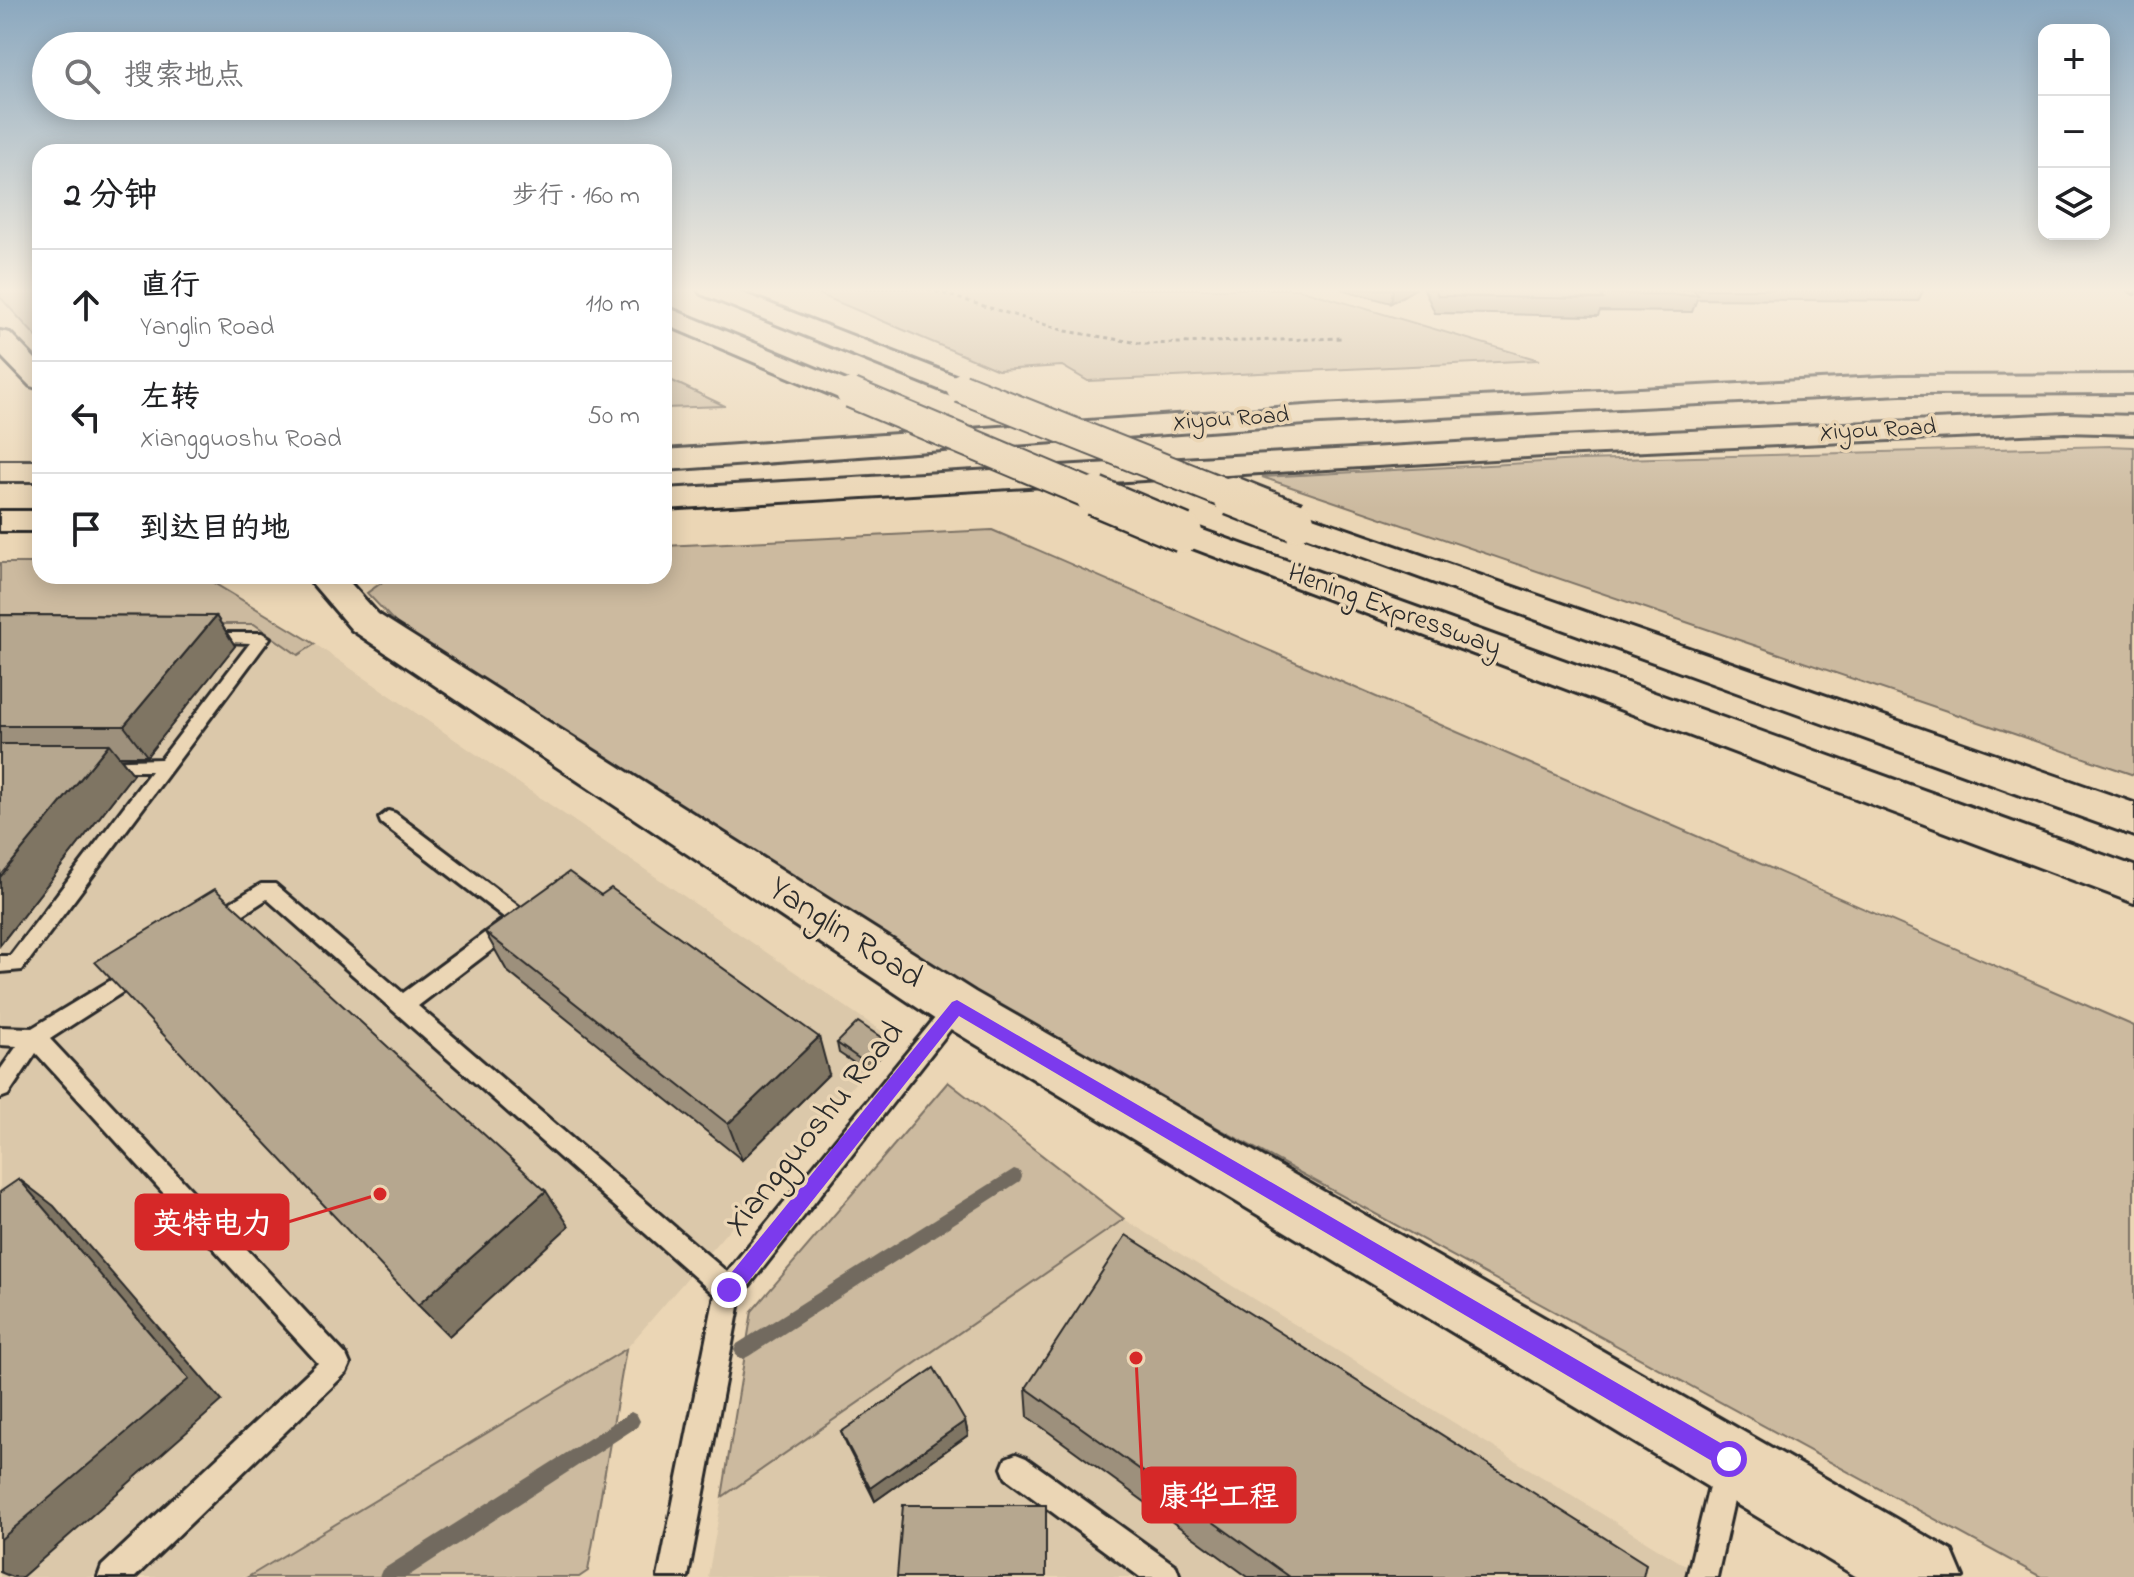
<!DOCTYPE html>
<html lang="zh">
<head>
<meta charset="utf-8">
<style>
	body { margin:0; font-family:"Indie Flower","LXGW WenKai TC",sans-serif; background:#f2f2f2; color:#202124 }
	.controls { position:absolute; right:24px; top:24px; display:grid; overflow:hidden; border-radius:16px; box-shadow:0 4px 20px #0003 }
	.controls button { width:72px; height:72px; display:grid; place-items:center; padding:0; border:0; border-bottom:2px solid #e0e0e0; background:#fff; color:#202124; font:40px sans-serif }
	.stop { position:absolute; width:24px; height:24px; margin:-18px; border:6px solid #7c3aed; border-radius:50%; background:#fff }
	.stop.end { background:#7c3aed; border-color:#fff; box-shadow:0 2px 8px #0008 }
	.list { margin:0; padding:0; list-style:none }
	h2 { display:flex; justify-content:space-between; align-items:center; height:104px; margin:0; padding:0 32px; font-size:34px }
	h2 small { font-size:26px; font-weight:400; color:#757577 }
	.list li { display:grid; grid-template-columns:52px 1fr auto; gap:24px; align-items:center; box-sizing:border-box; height:112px; padding:0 32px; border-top:2px solid #e0e0e0 }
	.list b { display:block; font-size:30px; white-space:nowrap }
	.list p { margin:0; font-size:26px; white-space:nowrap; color:#757577 }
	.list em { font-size:26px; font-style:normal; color:#757577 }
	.icon { flex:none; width:44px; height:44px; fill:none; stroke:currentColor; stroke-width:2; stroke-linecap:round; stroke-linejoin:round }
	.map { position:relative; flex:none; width:2134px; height:1577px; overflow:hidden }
	.search { position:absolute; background:#fff; box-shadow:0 4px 20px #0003; left:32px; top:32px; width:640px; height:88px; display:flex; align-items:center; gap:20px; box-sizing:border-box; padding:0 28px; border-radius:44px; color:#757577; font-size:30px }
	.panel { position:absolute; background:#fff; box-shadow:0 4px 20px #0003; left:32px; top:144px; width:640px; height:440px; border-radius:24px }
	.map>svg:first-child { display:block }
	.built { fill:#dbc8aa }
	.green { fill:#ccba9f; stroke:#7c7265; stroke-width:2 }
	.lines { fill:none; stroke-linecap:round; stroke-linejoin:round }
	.stream { fill:#726b5f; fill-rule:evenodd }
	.service-casing { stroke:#2b2b2b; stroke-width:6 }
	.tertiary-casing { stroke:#2b2b2b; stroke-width:6 }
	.primary-casing { stroke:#2b2b2b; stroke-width:6 }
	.motorway-casing { stroke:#2b2b2b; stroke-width:6 }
	.path { stroke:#2b2b2b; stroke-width:3; stroke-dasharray:4 4; stroke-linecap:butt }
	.service { fill:#ebd6b5; fill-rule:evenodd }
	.tertiary { fill:#ebd6b5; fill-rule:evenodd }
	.primary { fill:#ebd6b5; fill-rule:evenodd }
	.motorway { fill:#ebd6b5; fill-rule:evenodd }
	.motorway-bridge-far1-casing { stroke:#2b2b2b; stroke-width:33; stroke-linecap:butt }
	.motorway-bridge-casing { stroke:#2b2b2b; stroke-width:43; stroke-linecap:butt }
	.motorway-bridge-far1 { stroke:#ebd6b5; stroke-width:29 }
	.motorway-bridge { stroke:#ebd6b5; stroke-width:38 }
	.wall { fill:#9d907b; stroke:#2b2b2b; stroke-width:2 }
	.shaded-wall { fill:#7f7564; stroke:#2b2b2b; stroke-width:2 }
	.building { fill:#b6a78f; stroke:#2b2b2b; stroke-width:2 }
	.route { fill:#7c3aed }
	.labels { text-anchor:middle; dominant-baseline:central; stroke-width:7; stroke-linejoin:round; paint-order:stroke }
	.far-street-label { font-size:24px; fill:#2b2b2b; stroke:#ebd6b5 }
	.street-label { font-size:28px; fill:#2b2b2b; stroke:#ebd6b5 }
	.near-street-label { font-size:34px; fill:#2b2b2b; stroke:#ebd6b5 }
	.leader { fill:none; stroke:#d62828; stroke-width:3 }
	.callout-dot { fill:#d62828; stroke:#ebd6b5; stroke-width:3 }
	.callout { fill:#d62828; stroke:#d62828; stroke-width:3 }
	.callout-label { font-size:30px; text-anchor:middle; font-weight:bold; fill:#fff }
</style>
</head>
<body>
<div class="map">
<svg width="2134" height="1577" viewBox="0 0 2134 1577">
	<rect width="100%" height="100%" fill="#ebd6b5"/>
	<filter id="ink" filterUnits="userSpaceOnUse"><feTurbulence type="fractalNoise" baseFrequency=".0125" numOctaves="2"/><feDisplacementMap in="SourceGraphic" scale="16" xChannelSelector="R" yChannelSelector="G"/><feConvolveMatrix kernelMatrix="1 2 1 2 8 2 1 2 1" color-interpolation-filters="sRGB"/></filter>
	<g filter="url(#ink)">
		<g class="built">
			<polygon points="0,624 254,624 298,655 315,644 893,1039 626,1349 248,1577 0,1577"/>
			<polygon points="1124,1219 1704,1577 708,1577 722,1497"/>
		</g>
		<g class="green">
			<polygon points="0,289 40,289 40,341 0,297"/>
			<polygon points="807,289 1299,289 1539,360 1088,381 1062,366 998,370"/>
			<polygon points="664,377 725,406 664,408"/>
			<polygon points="2110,446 2134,447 2134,775 1262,477 1581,460"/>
			<polygon points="992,530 2134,1026 2134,1577 2041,1577 844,924 410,638 367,593 391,576 664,576 664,546"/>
			<polygon points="0,563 40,563 40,576 202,576 315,644 298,655 254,624 0,624"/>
			<polygon points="948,1082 1124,1219 722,1497 752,1311"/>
			<polygon points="626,1349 588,1571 579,1577 248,1577"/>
		</g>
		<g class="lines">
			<g class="stream">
				<polygon points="1014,1169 1020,1171 1022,1176 1020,1181 749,1356 743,1359 737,1356 734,1350 737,1344"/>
				<polygon points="631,1412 637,1415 640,1421 637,1427 407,1577 379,1577 382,1570"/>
			</g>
			<defs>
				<g id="service">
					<polygon points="2127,289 2134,289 2134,293"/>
					<polygon points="207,633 262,633 270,638 22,970 0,972 0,956 10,956 151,771 103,771 97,769 94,765 97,761 161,759 250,643 201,641 199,638 201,635"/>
					<polygon points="388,811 395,813 526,912 529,918 526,924 418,1006 727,1272 949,1001 957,998 965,1001 968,1007 741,1296 688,1577 658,1577 715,1295 267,899 225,926 218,928 211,926 208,920 211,914 261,884 275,884 403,993 505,918 381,823 379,818"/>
					<polygon points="136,965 143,967 146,973 143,979 50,1039 346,1355 350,1364 346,1373 135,1577 98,1577 102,1566 318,1363 36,1053 8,1095 0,1098 0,1070 17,1046 0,1045 0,1027 32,1028"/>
					<polygon points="1016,1454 1026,1458 1176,1566 1180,1577 1140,1577 1006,1478 1002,1468 1006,1458"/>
					<polygon points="1726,1460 1736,1464 1740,1474 1717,1577 1687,1577 1712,1474 1716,1464"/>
				</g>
				<g id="tertiary">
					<polygon points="0,331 10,333 40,364 40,389 30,386 0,355"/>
					<polygon points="306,576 344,576 378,614 975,992 1952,1551 1963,1577 1857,1577 939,1022 352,630"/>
				</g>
				<g id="primary">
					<polygon points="2134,375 2134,393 1901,394 1320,423 664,470 664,450 1320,405 1901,376"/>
					<polygon points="2065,414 2134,416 2134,434 2065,432 1559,455 664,509 664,489 1559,437"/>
					<rect x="0" y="461" width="40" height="20"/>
					<rect x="0" y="511" width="40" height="20"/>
				</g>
				<g id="motorway">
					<polygon points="697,289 732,289 971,382 976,388 971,394 961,397 951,394 701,294"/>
					<polygon points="664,306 861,387 866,393 861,399 851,402 841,399 664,324"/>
					<polygon points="1295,511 2134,803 2134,836 1283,528 1278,521 1283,514"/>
					<polygon points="1183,523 2134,866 2134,903 1171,540 1166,533 1171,526"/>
				</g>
			</defs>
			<use href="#service" class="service-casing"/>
			<use href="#tertiary" class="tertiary-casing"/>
			<use href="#primary" class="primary-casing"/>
			<use href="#motorway" class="motorway-casing"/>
			<polyline class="path" points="928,289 1066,331 1145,344 1344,338"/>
			<use href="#service" class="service"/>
			<use href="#tertiary" class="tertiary"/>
			<use href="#primary" class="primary"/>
			<use href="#motorway" class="motorway"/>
			<defs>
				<g id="motorway-bridge-far1">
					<polyline points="961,388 1237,498"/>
					<polyline points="851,393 1100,498"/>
				</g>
				<g id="motorway-bridge">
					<polyline points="1095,496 1183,533"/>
					<polyline points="1232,496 1295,521"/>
				</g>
			</defs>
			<use href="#motorway-bridge-far1" class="motorway-bridge-far1-casing"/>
			<use href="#motorway-bridge" class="motorway-bridge-casing"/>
			<use href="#motorway-bridge-far1" class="motorway-bridge-far1"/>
			<use href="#motorway-bridge" class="motorway-bridge"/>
		</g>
		<g class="wall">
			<polygon points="1341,289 1415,289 1391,303"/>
			<polygon points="1424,289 1924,289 1918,301 1697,299 1692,312 1600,311 1598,316 1435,313"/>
			<polygon points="0,615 216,616 235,646 147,756 119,756 133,774 0,945"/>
			<polygon points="485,932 829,1074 742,1160 507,971"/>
			<polygon points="885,1040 887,1050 866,1071 839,1053 837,1043"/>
			<polygon points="1026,1388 1643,1577 1248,1577 1028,1417"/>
			<polygon points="965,1421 968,1435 875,1501 847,1446 841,1432"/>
		</g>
		<g class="shaded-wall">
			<polygon points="1393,289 1415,289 1391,303"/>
			<polygon points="216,616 235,646 147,756 124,726"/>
			<polygon points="109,744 133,774 0,945 0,877"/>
			<polygon points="819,1037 829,1074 742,1160 728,1124"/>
			<polygon points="885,1040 887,1050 866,1071 864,1062"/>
			<polygon points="19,1179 54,1206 222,1401 22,1577 12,1577 0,1572 0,1540"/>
			<polygon points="546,1191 569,1226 449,1336 418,1305"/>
			<polygon points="965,1421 968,1435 875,1501 870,1488"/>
		</g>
		<g class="building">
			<polygon points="1435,289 1693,289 1698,295 1600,293 1603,299 1438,296"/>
			<polygon points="0,615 216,616 124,726 0,726"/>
			<polygon points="0,744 109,744 0,877"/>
			<polygon points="569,872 601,895 611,888 819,1037 728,1124 485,932"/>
			<polygon points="215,889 546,1191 418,1305 95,962"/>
			<polygon points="858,1022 885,1040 864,1062 837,1043"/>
			<polygon points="19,1179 189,1379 0,1540 0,1192"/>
			<polygon points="1126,1235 1646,1564 1643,1577 1290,1577 1026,1388"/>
			<polygon points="934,1368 965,1421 870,1488 841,1432"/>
			<polygon points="903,1505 1046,1505 1046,1577 897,1577"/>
		</g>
	</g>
	<linearGradient id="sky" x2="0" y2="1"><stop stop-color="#8ba8bf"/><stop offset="0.57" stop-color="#f6edde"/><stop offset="1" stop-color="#f6edde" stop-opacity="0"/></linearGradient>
	<rect width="2134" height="509" fill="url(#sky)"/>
	<polygon class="route" points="957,1000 1736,1452 1739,1459 1736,1467 1729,1470 1722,1467 959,1016 736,1297 729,1299 723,1297 720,1290 723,1283 952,1002"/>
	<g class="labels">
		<g class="far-street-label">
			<text transform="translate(1231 420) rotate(-4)">Xiyou Road</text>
			<text transform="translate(1878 431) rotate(-3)">Xiyou Road</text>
		</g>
		<g class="street-label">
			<text transform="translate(1394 611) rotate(20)">Hening Expressway</text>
		</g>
		<g class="near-street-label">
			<text transform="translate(845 934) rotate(33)">Yanglin Road</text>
			<text transform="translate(815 1129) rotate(-51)">Xiangguoshu Road</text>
		</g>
	</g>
	<path class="leader" d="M380 1194L288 1222M1136 1358L1143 1495"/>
	<g class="callout-dot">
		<circle cx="380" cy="1194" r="8"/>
		<circle cx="1136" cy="1358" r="8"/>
	</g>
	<g class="callout">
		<rect x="136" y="1195" width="152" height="54" rx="8"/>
		<rect x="1143" y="1468" width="152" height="54" rx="8"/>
	</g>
	<g class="callout-label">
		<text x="212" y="1233">英特电力</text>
		<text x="1219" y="1506">康华工程</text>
	</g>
</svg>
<div class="controls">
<button>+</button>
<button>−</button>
<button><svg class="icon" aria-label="layers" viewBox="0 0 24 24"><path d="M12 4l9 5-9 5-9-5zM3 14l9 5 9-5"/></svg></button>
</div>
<div class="stop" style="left:1729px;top:1459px"></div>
<div class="stop end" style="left:729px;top:1290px"></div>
<div class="search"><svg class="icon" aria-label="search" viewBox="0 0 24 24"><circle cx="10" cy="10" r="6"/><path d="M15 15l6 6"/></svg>搜索地点</div>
<section class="panel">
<h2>2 分钟<small>步行 · 160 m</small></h2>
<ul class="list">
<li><svg class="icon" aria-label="ahead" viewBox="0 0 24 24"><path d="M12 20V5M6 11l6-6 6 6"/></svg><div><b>直行</b><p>Yanglin Road</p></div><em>110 m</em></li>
<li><svg class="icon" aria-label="left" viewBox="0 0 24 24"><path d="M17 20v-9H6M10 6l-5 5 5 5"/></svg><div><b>左转</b><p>Xiangguoshu Road</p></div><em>50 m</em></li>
<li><svg class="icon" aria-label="arrive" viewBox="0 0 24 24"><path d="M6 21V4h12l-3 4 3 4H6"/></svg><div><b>到达目的地</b></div></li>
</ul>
</section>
</div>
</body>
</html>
